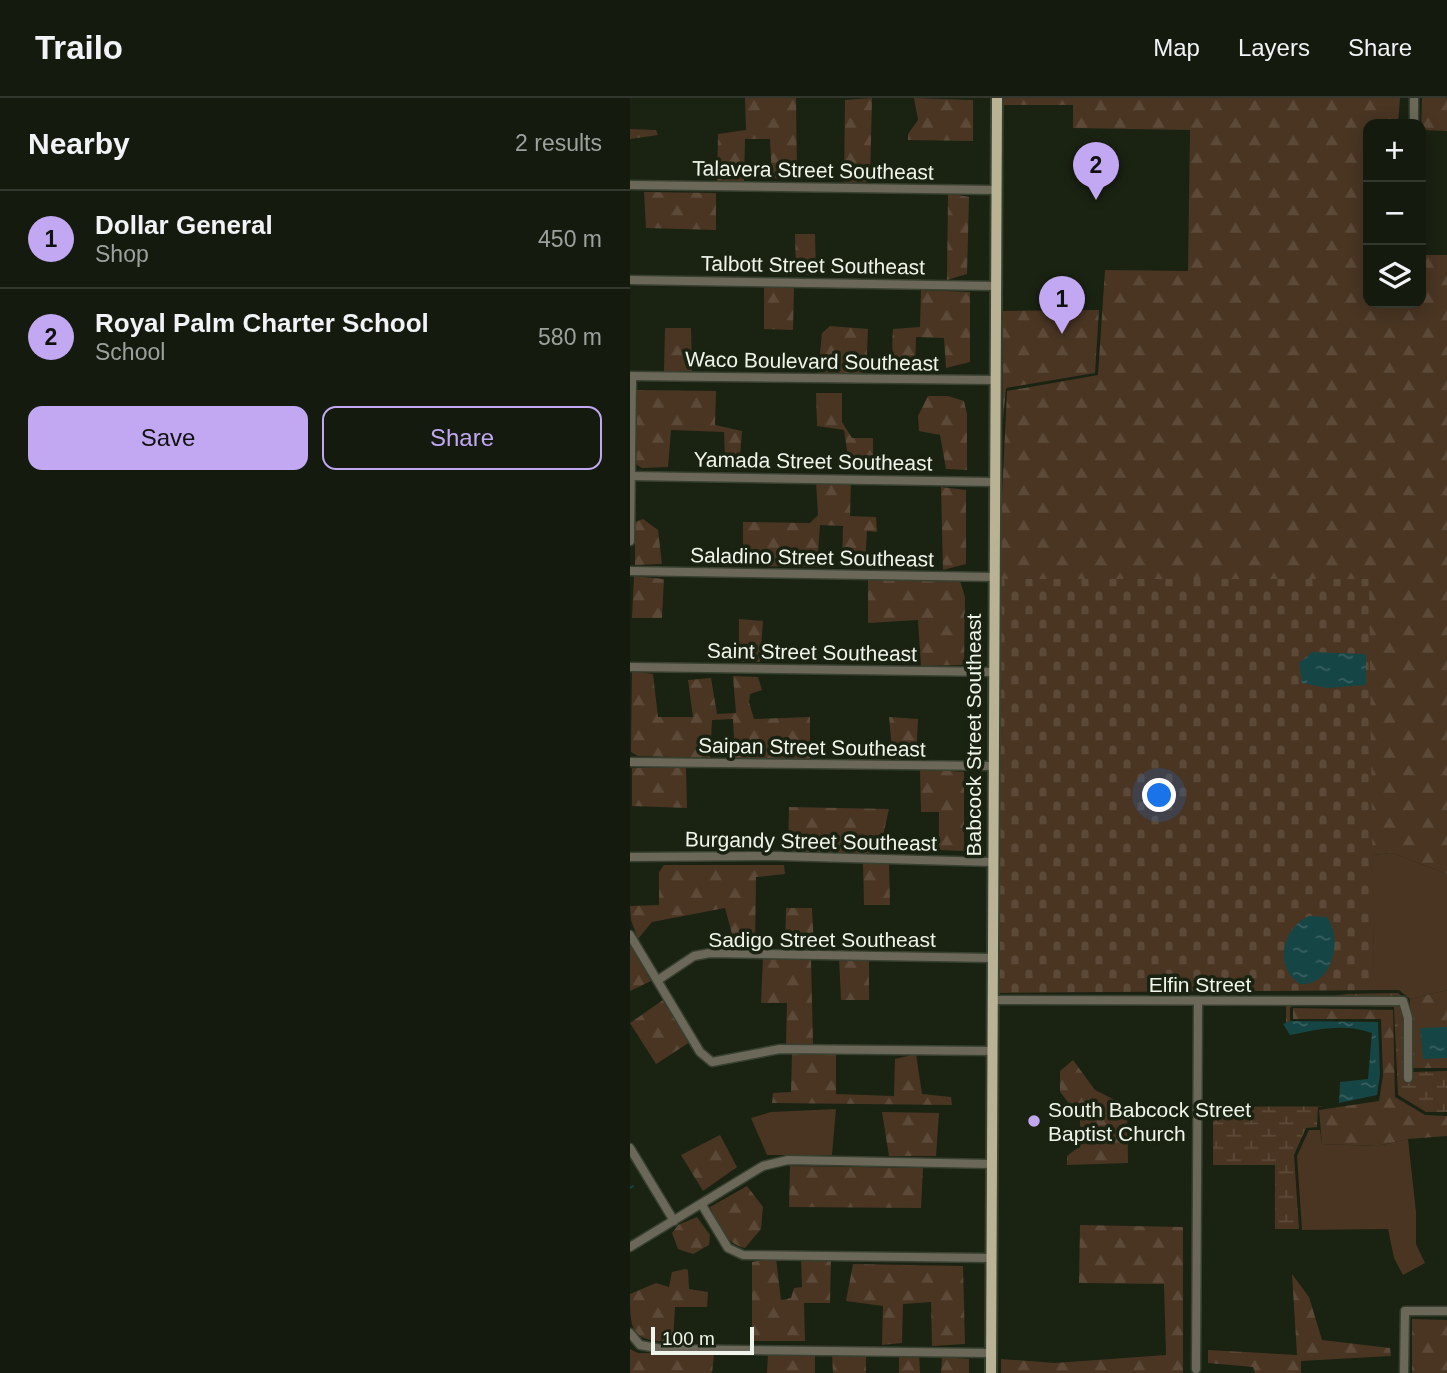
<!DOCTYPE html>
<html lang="en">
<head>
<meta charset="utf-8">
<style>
	body { margin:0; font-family:Helvetica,sans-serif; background:#1d2317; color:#f1f3f6 }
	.controls { position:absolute; right:21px; top:21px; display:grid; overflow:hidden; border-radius:14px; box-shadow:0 4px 18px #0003 }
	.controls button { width:63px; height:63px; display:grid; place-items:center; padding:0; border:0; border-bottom:2px solid #33382e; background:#141a0e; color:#f1f3f6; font:35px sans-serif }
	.scale { position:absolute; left:21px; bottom:18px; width:103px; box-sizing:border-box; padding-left:7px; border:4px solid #eff5ea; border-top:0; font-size:19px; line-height:24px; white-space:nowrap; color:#eff5ea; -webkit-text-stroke:5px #1a2212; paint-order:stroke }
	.you { position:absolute; left:530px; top:698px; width:24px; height:24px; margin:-18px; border:5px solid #fff; border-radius:50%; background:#1a73e8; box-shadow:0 0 0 10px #1a73e833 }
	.badge { display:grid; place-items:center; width:46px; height:46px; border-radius:50%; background:#c2a8f2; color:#111; font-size:23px; font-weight:700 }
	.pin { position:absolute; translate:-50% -58px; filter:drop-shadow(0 2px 4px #0008) }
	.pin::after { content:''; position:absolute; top:37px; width:24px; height:21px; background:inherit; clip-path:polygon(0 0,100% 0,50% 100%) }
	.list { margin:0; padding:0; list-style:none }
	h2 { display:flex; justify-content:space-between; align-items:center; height:91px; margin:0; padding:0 28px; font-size:30px }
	h2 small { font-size:23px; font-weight:400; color:#9da19e }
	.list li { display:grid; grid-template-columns:46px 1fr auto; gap:21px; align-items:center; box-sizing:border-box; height:98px; padding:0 28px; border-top:2px solid #33382e }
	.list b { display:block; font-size:26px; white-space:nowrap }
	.list p { margin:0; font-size:23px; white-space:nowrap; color:#9da19e }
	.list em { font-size:23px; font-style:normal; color:#9da19e }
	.actions { display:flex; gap:14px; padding:21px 28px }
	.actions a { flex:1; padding:16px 0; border:2px solid #c2a8f2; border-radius:14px; text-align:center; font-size:24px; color:#c2a8f2 }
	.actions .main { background:#c2a8f2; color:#111 }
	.icon { flex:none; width:38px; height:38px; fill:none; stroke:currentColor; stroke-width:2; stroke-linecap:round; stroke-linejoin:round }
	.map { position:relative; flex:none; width:817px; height:1275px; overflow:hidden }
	header { display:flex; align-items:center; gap:42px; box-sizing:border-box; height:98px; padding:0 35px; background:#141a0e; border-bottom:2px solid #33382e }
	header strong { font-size:33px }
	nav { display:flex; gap:38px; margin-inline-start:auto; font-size:24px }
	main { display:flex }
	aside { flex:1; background:#141a0e }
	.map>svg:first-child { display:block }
	.green { fill:#4a3523 }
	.forest { fill:url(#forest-firs) }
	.wetland { fill:url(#wetland-marsh) }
	.cemetery { fill:url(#cemetery-stones) }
	.water { fill:url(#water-ripples) }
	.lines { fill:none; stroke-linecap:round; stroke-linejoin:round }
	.stream { stroke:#164546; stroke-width:2 }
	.minor-casing { stroke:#384030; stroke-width:11 }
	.major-casing { stroke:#384030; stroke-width:14 }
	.minor { stroke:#6b6859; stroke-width:8 }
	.major { stroke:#bab294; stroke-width:10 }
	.poi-dot { fill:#c2a8f2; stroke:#1a2212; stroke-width:2.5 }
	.labels { text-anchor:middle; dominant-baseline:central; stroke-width:7; stroke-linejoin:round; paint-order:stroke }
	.street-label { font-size:21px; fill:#eff5ea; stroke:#1a2212 }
	.poi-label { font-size:21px; fill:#eff5ea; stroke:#1a2212; text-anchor:start }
</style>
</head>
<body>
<header>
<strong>Trailo</strong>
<nav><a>Map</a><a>Layers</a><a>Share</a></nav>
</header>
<main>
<aside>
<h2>Nearby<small>2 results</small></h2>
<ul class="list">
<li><span class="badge">1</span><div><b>Dollar General</b><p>Shop</p></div><em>450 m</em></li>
<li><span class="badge">2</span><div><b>Royal Palm Charter School</b><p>School</p></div><em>580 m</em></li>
</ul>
<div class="actions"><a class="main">Save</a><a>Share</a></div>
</aside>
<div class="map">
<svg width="817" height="1275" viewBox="0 0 817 1275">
	<defs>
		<pattern id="forest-firs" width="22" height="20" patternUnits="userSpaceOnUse" patternTransform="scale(1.75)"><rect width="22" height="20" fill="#4a3523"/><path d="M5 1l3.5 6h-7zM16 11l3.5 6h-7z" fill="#5c4938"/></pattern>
		<pattern id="wetland-marsh" width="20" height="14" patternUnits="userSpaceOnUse" patternTransform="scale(1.75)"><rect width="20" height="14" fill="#4a3523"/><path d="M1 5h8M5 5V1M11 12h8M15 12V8" fill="none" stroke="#5c4938"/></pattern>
		<pattern id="cemetery-stones" width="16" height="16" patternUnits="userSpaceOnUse" patternTransform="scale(1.75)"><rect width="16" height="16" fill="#4a3523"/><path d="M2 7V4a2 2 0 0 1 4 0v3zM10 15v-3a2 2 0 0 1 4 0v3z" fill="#5c4938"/></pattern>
		<pattern id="water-ripples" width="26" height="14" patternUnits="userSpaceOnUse" patternTransform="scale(1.75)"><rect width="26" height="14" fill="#164546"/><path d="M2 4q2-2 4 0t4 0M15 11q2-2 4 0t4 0" fill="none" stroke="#386061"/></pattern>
	</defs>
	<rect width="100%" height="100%" fill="#1a2212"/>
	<g class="green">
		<polygon points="763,755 817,776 817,892 780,901 769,892 744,892 742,757"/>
		<polygon points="206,1011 202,1057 137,1057 121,1020 141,1014"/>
		<polygon points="679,1032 690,1032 692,1046 747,1048 778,1041 786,1114 786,1146 795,1165 773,1177 764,1160 758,1131 672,1132 667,1058"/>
	</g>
	<g class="forest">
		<polygon points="115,0 166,0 167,81 142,80 140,41 115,41 114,83 87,83 88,36 116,32"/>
		<polygon points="242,0 240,84 214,85 215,2"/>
		<polygon points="284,0 343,2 343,43 278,42 278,36 288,22"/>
		<polygon points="372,0 770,0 768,26 738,26 738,205 791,205 791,157 817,157 817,776 763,755 742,757 744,892 621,893 368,481 377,293 468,277 475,172 558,173 560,32 443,30 443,7 372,7"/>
		<polygon points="792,0 817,0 817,33 791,32"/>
		<polygon points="0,31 26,32 28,37 0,41"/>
		<polygon points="14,94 86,95 86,132 16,130"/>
		<polygon points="318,95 339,99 337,176 317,182"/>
		<polygon points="165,136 185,136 186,178 166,176"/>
		<polygon points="134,187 164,188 163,232 134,231"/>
		<path d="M291,192L340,194V264L316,270L314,240L286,239L285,270L276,273C260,264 262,248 263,231L290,229Z"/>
		<polygon points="469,212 465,275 376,290 373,322 373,213"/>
		<polygon points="200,228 238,231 236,275 188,275 192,235"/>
		<polygon points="35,230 61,230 62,273 34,273"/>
		<polygon points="7,292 86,293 85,327 112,333 110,358 95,359 94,334 41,332 38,369 12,370 6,366"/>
		<polygon points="186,295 212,295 212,324 222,340 243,340 243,374 220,373 214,332 187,328"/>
		<polygon points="298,298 318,298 334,303 337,316 337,372 316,371 310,337 289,333 288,318"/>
		<polygon points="221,383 220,418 246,419 247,434 237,433 235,468 212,468 213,428 190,427 187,469 113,468 113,424 180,425 188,417 186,384"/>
		<polygon points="311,389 336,392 336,466 313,472"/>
		<polygon points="13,421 28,432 32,466 5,467 5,424"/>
		<polygon points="4,478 34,481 32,520 2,520"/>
		<polygon points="238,482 330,483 335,499 334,567 291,568 288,522 238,525"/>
		<polygon points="109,521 133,523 130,564 109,564"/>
		<polygon points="2,573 23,576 28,619 63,619 58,582 81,580 87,616 106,615 103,578 128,579 132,592 120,596 119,604 124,621 180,619 180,661 105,660 103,621 82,622 80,660 8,658 1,654"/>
		<polygon points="259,619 288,621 286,659 263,661"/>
		<polygon points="56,669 57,710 2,708 2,670"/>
		<polygon points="290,671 334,674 334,753 309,752 309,714 291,714"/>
		<polygon points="159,709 259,711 249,755 158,755"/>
		<polygon points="233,765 259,766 260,807 234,807"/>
		<polygon points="34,767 154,767 155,776 126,779 125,848 105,847 95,810 22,824 8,841 1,822 0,808 29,807 29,774"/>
		<polygon points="156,810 182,810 184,851 155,850"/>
		<polygon points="0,846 21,883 0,893"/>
		<polygon points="133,859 181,860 183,946 156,947 157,905 131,905"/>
		<polygon points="209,859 239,861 239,902 211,902"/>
		<polygon points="817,892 817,970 781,970 780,901"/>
		<polygon points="33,902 60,944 26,966 0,925"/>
		<polygon points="663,910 763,912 765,999 795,1017 817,1018 817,1038 778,1041 747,1048 692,1046 689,1012 749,1003 753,977 751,921 663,921"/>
		<polygon points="162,956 206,956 206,996 264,998 265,961 286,956 292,996 321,999 322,1007 142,1005 143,995 161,994"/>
		<polygon points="443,962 465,992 497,1008 498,1065 437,1067 437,1058 450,1048 450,1019 430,994 430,973"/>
		<polygon points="252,1014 309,1015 306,1058 259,1058"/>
		<polygon points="90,1037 107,1069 73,1093 51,1057"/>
		<polygon points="160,1068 293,1070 291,1110 159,1109"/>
		<path d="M117,1088L133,1109L131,1131L115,1150C94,1145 89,1127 80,1109Z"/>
		<polygon points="67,1119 80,1137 79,1147 63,1156 48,1151 42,1135 48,1127"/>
		<polygon points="450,1127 553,1129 553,1275 371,1275 371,1261 425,1265 536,1257 534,1186 449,1185"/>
		<polygon points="146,1160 151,1202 161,1200 164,1190 172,1189 171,1161 201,1161 200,1205 174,1205 175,1243 122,1243 122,1164"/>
		<polygon points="223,1166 333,1168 335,1246 302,1248 301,1204 273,1206 272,1245 252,1247 253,1208 216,1203"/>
		<path d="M55,1171L58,1172L59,1191L78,1194L77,1209H45L43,1244C2,1243 0,1235 0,1196L26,1185L39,1189L42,1174Z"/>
		<polygon points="662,1176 679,1199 692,1242 760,1250 761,1258 671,1263 671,1275 625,1275 623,1269 578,1265 578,1252 667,1257"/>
		<polygon points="782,1221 817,1222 817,1275 782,1275"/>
		<polygon points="0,1251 8,1255 84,1256 82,1275 0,1275"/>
		<polygon points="202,1255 236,1256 236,1275 203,1275"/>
		<polygon points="138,1256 185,1257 185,1275 137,1275"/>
		<polygon points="289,1256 290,1275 269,1275 269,1257"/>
		<polygon points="312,1259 339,1261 339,1275 311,1275"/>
	</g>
	<g class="wetland">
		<polygon points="768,895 777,903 778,970 781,974 817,973 817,1014 796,1014 768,997 764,909 663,907 660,910 660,923 656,925 656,905 717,896"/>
		<polygon points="688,1008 687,1029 676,1030 664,1057 669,1131 645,1131 645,1067 583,1067 583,1009 693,1008"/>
	</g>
	<polygon class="cemetery" points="368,481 739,481 744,892 368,895"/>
	<g class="water">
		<polygon points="682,554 736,556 736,587 697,590 672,585 669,565"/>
		<path d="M679,818L697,819C713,842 703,888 670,886C643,869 652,830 679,818Z"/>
		<path d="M660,923L748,924L750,977L747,997L709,1005L710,984L738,981L742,935C715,925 688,931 660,937L653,926Z"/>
		<polygon points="817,929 817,960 793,961 790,930"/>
	</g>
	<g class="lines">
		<polyline class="stream" points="0,1090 3,1088"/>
		<defs>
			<g id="minor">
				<polyline points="784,26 784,0"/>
				<polyline points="0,87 365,92"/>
				<polyline points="0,182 365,188"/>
				<polyline points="0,278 365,282"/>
				<polyline points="1,378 364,384"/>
				<polyline points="0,443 2,278"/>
				<polyline points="0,473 364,479"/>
				<polyline points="0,569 363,574"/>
				<polyline points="0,664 364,668"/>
				<polyline points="0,759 147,758 362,764"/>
				<polyline points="0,837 70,954 82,964 150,951 363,953"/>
				<polyline points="28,882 64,858 80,855 362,860"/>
				<polyline points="362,902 773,903 778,920 778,980"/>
				<polyline points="0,1050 44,1123"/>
				<polyline points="72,1107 98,1150 113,1157 362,1160"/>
				<polyline points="0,1149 133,1068 158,1062 361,1066"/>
				<polyline points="0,1235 10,1247 32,1251 361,1255"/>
				<polyline points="566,1271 568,904"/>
				<polyline points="774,1275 775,1213 817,1213"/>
			</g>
			<polyline id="major" points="361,1275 367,0"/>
		</defs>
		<use href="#minor" class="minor-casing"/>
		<use href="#major" class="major-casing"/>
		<use href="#minor" class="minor"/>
		<use href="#major" class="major"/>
	</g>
	<circle class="poi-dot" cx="404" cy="1023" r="7"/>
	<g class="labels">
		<g class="street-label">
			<text transform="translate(183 72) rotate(1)">Talavera Street Southeast</text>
			<text transform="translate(183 167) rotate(1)">Talbott Street Southeast</text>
			<text transform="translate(182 263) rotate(1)">Waco Boulevard Southeast</text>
			<text transform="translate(183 363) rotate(1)">Yamada Street Southeast</text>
			<text transform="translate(182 459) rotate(1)">Saladino Street Southeast</text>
			<text transform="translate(182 554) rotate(1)">Saint Street Southeast</text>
			<text transform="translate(343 637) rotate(-90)">Babcock Street Southeast</text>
			<text transform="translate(182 649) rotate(1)">Saipan Street Southeast</text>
			<text transform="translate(181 743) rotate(1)">Burgandy Street Southeast</text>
			<text x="192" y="841">Sadigo Street Southeast</text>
			<text x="570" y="886">Elfin Street</text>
		</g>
		<g class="poi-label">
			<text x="418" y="1011">South Babcock Street<tspan x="418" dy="24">Baptist Church</tspan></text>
		</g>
	</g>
</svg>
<div class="controls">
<button>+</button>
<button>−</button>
<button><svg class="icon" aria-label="layers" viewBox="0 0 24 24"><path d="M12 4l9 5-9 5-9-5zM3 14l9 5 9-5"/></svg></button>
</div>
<div class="scale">100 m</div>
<div class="you"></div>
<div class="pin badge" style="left:432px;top:236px">1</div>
<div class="pin badge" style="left:466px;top:102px">2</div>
</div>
</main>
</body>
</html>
